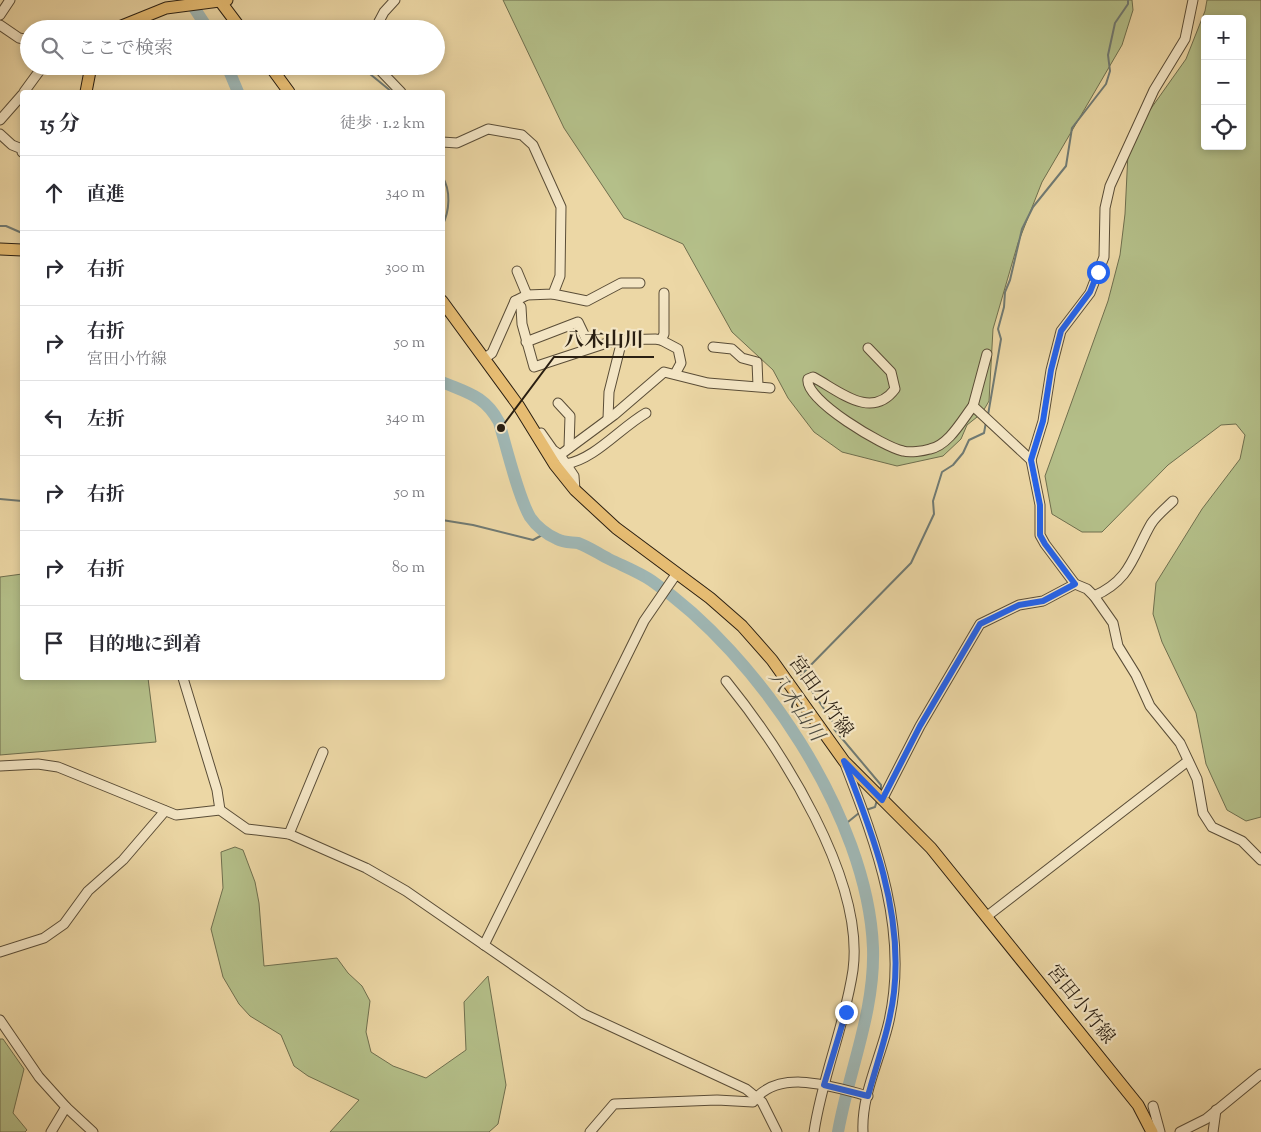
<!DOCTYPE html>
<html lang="ja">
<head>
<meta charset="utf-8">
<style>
	body { margin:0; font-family:"Sorts Mill Goudy","Noto Serif JP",serif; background:#f2f2f3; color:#2b2b33 }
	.controls { position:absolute; right:15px; top:15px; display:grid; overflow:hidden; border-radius:5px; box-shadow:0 2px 8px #0003 }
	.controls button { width:45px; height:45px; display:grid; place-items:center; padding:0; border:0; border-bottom:1px solid #e1e1e2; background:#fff; color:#2b2b33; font:25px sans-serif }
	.stop { position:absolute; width:15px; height:15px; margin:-11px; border:4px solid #2563eb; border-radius:50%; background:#fff }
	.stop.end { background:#2563eb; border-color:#fff; box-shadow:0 1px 5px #0008 }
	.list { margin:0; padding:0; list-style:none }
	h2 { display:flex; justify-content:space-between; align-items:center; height:65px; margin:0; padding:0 20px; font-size:21px }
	h2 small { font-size:16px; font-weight:400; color:#7c7c81 }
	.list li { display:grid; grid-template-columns:32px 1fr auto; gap:15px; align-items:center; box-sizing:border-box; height:75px; padding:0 20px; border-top:1px solid #e1e1e2 }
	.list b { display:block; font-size:19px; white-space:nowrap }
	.list p { margin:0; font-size:16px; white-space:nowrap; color:#7c7c81 }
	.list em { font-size:16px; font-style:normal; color:#7c7c81 }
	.icon { flex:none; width:28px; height:28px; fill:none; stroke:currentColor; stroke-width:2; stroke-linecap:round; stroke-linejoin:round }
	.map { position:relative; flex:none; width:1261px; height:1132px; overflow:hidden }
	.search { position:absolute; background:#fff; box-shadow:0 2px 8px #0003; left:20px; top:20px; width:425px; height:55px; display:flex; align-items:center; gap:12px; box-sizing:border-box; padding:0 18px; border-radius:28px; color:#7c7c81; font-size:19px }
	.panel { position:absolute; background:#fff; box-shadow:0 2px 8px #0003; left:20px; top:90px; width:425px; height:590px; border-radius:5px }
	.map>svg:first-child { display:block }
	.green { fill:#b4bf89; stroke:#6f6f4e; fill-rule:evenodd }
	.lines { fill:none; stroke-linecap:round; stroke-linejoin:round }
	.stream { stroke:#707a73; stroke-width:2 }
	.river { stroke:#9fb6b3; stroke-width:12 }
	.minor-casing { stroke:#5a4d37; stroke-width:11 }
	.major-casing { stroke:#2a1f12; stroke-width:13 }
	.minor { stroke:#f3e5c4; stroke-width:9 }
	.major { stroke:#e6bc72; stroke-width:11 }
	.route { stroke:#2563eb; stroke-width:6 }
	.labels { text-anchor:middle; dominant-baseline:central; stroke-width:4.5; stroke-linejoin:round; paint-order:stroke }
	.street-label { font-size:19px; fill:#2a1f12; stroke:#f3e5c4 }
	.water-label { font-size:20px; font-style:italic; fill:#4d4c42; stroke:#f3e5c4 }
	.leader { fill:none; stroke:#2a1f12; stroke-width:2 }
	.callout-dot { fill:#2a1f12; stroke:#f3e5c4; stroke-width:2 }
	.callout-label { font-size:20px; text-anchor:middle; font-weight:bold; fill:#2a1f12; stroke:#f3e5c4; stroke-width:4.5; stroke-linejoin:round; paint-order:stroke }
</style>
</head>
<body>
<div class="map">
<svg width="1261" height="1132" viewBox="0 0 1261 1132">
	<rect width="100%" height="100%" fill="#ecd7a5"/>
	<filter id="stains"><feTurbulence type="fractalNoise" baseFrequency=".004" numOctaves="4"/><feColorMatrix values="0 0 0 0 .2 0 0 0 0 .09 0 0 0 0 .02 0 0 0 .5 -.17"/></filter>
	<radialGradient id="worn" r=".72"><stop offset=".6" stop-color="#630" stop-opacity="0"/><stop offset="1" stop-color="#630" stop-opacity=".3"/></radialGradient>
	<g class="green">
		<polygon points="503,0 1132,0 1133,10 1122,45 1042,182 1018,243 993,329 989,401 982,413 967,425 961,439 943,456 897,466 842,452 814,432 788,398 773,370 732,332 683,244 624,218 564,128"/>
		<path d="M1207,0H1261V817L1246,821L1227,810L1206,764L1196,713L1162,642L1153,614L1156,583L1202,509L1240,459L1245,435L1236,424L1221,425L1168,465L1102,532H1082L1052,514L1045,476L1108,301L1120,255L1125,214L1128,153L1140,124L1186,59L1205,11ZM1205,19H1242V146H1205Z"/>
		<polygon points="22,574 22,678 148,678 156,742 0,755 0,577"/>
		<polygon points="235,847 243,850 255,882 259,903 264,966 337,958 348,973 362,986 370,1001 366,1032 371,1052 393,1066 426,1078 466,1050 464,1002 488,976 506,1085 498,1124 489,1132 330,1132 359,1100 308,1076 294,1066 281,1035 250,1016 239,1004 223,977 211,929 223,888 221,852"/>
		<polygon points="0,1039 3,1039 24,1069 13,1113 27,1130 25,1132 0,1132"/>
	</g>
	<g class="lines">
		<g class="stream">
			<polyline points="370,29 376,18"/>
			<polyline points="365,66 370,74 392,92"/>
			<path d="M442,176C451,190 450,211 442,226"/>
			<polyline points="0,226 6,226 22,233"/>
			<polyline points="442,313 445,316 442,320"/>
			<polyline points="988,415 1001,339 998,329 1004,307 1005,292 1010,280 1022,229 1033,207 1066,166 1072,128 1106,84 1110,71 1108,55 1115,23 1128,4 1128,0"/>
			<polyline points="0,499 22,501"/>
			<polyline points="442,520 473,525 533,540 546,533"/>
			<polyline points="881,790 881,785 834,729 835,725 801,675 911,563 934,514 933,501 942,472 953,465 963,453 969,440 984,433 986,422"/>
			<polyline points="866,810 875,807 877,800"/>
			<polyline points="843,826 859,813"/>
		</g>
		<g class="river">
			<polyline points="189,0 208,29"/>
			<polyline points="227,66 238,92"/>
			<path d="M442,382C468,393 485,396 499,422C506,446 518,496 530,517C536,526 547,535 557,539C564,543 571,542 578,543C589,547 599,554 609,559C623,566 639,572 652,581C758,654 868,817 873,948C875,1012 849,1070 838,1132"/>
		</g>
		<defs>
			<g id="minor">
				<polyline points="0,15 10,0"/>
				<polyline points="0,25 19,38 29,40"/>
				<polyline points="375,29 384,12 395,0"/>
				<polyline points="376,66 401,92"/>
				<polyline points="24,92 43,66"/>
				<polyline points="0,120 22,95"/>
				<polyline points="0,134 12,145 22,149 22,152"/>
				<polyline points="442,142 457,143 488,129 522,135 533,145 561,207 560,276 553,294 527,295 515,301 492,353 485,358"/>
				<polyline points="517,271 527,295"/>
				<polyline points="553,294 587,301 621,283 640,283"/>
				<polyline points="515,301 521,307 522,324 534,367 616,340 655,339 661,340 678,349 681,363 675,374"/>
				<polyline points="661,340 664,334 664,293"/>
				<polyline points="526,342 578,322 590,347"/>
				<polyline points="713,347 732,349 742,358 757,362 758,386"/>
				<path d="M868,348L891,372L895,389C871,421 838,390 813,377L808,379C804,400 884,447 903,451C910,453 923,451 930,449C949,445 962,420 973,406L1031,460L1040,505V535L1045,544L1075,584L1087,589L1094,596L1113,623L1118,646L1136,675L1150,706L1180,743L1197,779L1203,813L1212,827L1242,841L1261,860"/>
				<polyline points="558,403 570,416 569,448"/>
				<polyline points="973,406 987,354"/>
				<polyline points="608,419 609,392 622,340"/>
				<polyline points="541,433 553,450 560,455"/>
				<polyline points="1031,460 1043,421 1051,370 1061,331 1090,293 1104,257 1105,208 1110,186 1154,90 1185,39 1193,0"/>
				<path d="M566,464C595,459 620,428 646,413"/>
				<polyline points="575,490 574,476 560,455 614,415 664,372 708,383 770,388"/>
				<path d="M1094,596C1131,580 1133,555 1151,524C1156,516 1166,508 1173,501"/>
				<polyline points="183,678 217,790 220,810"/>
				<path d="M726,681C781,749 865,879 853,970C845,1025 822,1077 814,1132"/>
				<path d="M845,764C877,846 909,932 889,1021C881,1057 861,1095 863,1132"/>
				<polyline points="0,766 38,764 58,767 176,815 220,810 247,829 289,834 366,868 406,891 584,1014 746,1089 762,1102 777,1132"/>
				<polyline points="882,800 920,726 980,624 1019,605 1043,601 1075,584"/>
				<polyline points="289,834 323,752"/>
				<polyline points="986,917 1188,761"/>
				<polyline points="484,945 644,621 677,573"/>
				<polyline points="0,952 44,938 64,924 88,891 123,860 165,811"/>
				<polyline points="0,1020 39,1077 66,1107 51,1132"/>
				<polyline points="1153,1106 1160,1132"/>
				<polyline points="66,1107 93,1132"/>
				<path d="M590,1132L614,1104L717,1100L753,1102C778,1067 834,1087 868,1096"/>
				<polyline points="1180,1132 1206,1119 1261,1074"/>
				<polyline points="1213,1132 1216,1110"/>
			</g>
			<g id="major">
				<polyline points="220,1 241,29"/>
				<polyline points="114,29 166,8 227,0"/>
				<polyline points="270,66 289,92"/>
				<polyline points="86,92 91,66"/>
				<polyline points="0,249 22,250"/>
				<polyline points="442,301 518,405 555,465 575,490 616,528 710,598 742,626 772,660 844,761 931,848 1138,1105 1152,1132"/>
			</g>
		</defs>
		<use href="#minor" class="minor-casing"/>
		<use href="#major" class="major-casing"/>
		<use href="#minor" class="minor"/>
		<use href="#major" class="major"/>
	</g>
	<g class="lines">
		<path class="route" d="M846,1012L824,1085L868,1096C877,1062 890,1027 894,992C903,912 873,834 844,761L882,800L920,726L980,624L1019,605L1043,601L1075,584L1045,544L1040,535V505L1031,460L1043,421L1051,370L1061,331L1090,292L1098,272"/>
	</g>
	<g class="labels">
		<g class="street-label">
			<text transform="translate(820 697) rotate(54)">宮田小竹線</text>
			<text transform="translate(1080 1005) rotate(51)">宮田小竹線</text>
		</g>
		<g class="water-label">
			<text transform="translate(795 707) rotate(55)">八木山川</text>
		</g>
	</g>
	<path class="leader" d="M501 428L554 357H654"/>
	<circle class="callout-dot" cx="501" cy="428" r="5"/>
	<g class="callout-label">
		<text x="604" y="346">八木山川</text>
	</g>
	<rect width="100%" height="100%" filter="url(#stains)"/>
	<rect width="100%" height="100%" fill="url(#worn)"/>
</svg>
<div class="controls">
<button>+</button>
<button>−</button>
<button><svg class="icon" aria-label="locate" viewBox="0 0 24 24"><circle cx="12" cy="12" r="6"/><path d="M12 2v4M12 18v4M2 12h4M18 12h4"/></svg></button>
</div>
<div class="stop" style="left:1098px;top:272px"></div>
<div class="stop end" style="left:846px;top:1012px"></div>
<div class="search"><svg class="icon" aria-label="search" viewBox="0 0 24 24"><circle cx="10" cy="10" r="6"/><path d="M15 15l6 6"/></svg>ここで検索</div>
<section class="panel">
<h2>15 分<small>徒歩 · 1.2 km</small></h2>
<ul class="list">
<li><svg class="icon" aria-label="ahead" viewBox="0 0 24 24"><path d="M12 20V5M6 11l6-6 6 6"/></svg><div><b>直進</b></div><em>340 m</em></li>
<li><svg class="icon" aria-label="right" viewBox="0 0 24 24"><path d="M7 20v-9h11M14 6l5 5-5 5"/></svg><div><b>右折</b></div><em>300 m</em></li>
<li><svg class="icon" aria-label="right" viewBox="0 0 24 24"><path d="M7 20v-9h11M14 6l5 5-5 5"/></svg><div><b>右折</b><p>宮田小竹線</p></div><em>50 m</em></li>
<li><svg class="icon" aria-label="left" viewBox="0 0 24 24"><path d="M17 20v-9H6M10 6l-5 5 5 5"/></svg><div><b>左折</b></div><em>340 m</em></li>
<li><svg class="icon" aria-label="right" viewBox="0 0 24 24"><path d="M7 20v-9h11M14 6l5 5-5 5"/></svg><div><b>右折</b></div><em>50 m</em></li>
<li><svg class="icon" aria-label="right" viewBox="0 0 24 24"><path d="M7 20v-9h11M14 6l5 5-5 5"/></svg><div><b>右折</b></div><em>80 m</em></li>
<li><svg class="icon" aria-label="arrive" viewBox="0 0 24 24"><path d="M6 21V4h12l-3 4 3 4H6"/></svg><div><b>目的地に到着</b></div></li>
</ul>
</section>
</div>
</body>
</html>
